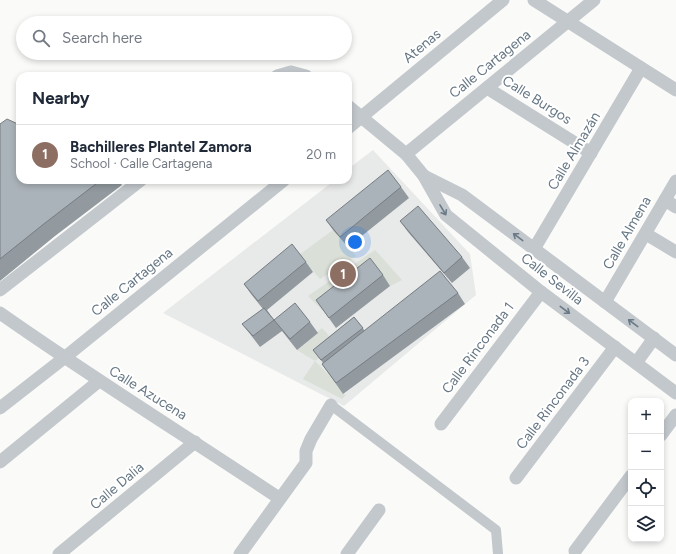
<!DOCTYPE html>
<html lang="en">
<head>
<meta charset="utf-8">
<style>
	body { margin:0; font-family:Figtree,sans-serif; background:#f6f6f7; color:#1f2937 }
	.controls { position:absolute; right:12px; bottom:12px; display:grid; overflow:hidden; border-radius:8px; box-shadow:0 2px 6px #0003 }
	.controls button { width:36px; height:36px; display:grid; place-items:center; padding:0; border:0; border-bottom:1px solid #e0e1e3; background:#fff; color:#1f2937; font:20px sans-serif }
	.you { position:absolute; left:355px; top:242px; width:14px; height:14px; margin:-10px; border:3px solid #fff; border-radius:50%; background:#1a73e8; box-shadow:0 0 0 6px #1a73e833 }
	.badge { display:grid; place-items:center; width:26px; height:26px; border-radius:50%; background:#b45309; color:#fff; font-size:13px; font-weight:700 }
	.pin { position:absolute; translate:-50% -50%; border:2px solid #fff; box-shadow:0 1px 4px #0006 }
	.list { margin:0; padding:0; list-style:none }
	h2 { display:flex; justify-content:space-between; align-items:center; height:52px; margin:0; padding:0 16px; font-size:17px }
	h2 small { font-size:13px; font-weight:400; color:#747a83 }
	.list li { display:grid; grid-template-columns:26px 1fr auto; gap:12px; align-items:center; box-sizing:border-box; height:60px; padding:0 16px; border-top:1px solid #e0e1e3 }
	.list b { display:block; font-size:15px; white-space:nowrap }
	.list p { margin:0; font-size:13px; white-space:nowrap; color:#747a83 }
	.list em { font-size:13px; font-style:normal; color:#747a83 }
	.icon { flex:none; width:22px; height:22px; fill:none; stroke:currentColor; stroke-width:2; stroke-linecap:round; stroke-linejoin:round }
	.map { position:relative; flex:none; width:676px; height:554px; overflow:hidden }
	.search { position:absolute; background:#fff; box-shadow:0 2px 6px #0003; left:16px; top:16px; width:336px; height:44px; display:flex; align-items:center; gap:10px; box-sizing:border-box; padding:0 14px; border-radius:22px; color:#747a83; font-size:15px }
	.panel { position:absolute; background:#fff; box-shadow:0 2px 6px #0003; left:16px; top:72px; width:336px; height:112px; border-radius:12px }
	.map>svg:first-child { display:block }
	.built { fill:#e8e9e9 }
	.green { fill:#dadfd7 }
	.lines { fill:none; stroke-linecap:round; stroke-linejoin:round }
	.pedestrian { stroke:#c3c8cc; stroke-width:10 }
	.minor { stroke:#c3c8cc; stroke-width:13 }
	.wall { fill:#929a9f }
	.building { fill:#aab3b9; stroke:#777d82 }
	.oneway { stroke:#6a7a87 }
	.labels { text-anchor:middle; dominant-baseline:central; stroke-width:4; stroke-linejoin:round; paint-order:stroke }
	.street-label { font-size:14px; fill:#657683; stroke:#fff }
</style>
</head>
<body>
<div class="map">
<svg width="676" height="554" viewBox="0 0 676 554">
	<rect width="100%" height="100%" fill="#fafaf8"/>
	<polygon class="built" points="373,150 470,254 476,295 344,406 163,313 335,180 348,180 348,169"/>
	<g class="green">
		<polygon points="333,230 356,256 320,279 299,255"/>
		<polygon points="375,250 402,280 390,286 377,269 323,311 308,296"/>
		<polygon points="322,328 337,345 315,361 329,375 343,394 346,395 342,399 303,379 315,361 297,350"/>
	</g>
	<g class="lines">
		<polyline class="pedestrian" points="331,405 496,530 498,554"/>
		<g class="minor">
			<polyline points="534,0 676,90"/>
			<polyline points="277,76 291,72 306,76"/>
			<polyline points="487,88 591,153"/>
			<polyline points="348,106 406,154 424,176 446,215 541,292 676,393"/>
			<polyline points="348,128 503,0"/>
			<polyline points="406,154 594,0"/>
			<polyline points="424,176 462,195 676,355"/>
			<polyline points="665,200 676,207"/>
			<polyline points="646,234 676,252"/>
			<polyline points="534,249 641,68"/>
			<polyline points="0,290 141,180"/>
			<polyline points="605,302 676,181"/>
			<path d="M0,313C91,377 186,436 279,498"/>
			<polyline points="636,363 654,338"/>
			<polyline points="0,408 64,358 284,180"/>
			<polyline points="441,424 541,292"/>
			<polyline points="661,435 676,415"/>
			<polyline points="0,462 99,381"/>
			<polyline points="516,478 615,347"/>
			<polyline points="575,551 631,476"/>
			<polyline points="59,554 195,442"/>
			<polyline points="240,554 306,463 306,451 311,439 331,405"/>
			<polyline points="347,554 379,510"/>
		</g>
	</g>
	<g class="wall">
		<polygon points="0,124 20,180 118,180 122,185 55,236 0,281"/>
		<polygon points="401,187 409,198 348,247 333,230 326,220"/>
		<polygon points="400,221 462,257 470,268 452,283 408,232"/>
		<polygon points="306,262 313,272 267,310 274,320 310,322 318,333 297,350 282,331 260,347 250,334 242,324 263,309 251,294 244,284"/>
		<polygon points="383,275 390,286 336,328 316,300"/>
		<polygon points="458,293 465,304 343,394 322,364 323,363 313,350 354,317 365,331"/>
	</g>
	<g class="building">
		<polygon points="7,119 20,125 20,180 101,180 45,223 0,259 0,124"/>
		<polygon points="388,170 401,187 340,237 326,220"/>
		<polygon points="418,206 462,257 444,273 400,221"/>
		<polygon points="292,244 306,262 258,301 244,284"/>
		<polygon points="370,258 383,275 329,318 316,300"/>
		<polygon points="440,271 458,293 336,383 322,364"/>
		<polygon points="295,303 310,322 290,339 274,320"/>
		<polygon points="264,308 274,320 253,336 242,324"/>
		<polygon points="354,317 363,328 321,360 313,350"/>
	</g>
	<defs><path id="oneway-shaft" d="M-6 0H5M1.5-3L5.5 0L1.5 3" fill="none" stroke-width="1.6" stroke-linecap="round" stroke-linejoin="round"/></defs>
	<g class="oneway">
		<use href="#oneway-shaft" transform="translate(443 210) rotate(59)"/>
		<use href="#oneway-shaft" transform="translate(518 237) rotate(-143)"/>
		<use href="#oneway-shaft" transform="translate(565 310) rotate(37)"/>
		<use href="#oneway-shaft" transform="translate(633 323) rotate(-143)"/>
	</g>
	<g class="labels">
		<g class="street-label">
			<text transform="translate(422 46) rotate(-40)">Atenas</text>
			<text transform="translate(490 64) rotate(-39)">Calle Cartagena</text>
			<text transform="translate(537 100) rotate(32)">Calle Burgos</text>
			<text transform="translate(574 151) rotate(-59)">Calle Almazán</text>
			<text transform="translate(627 233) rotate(-60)">Calle Almena</text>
			<text transform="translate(552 279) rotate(38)">Calle Sevilla</text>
			<text transform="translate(132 282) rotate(-39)">Calle Cartagena</text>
			<text transform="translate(478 348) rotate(-53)">Calle Rinconada 1</text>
			<text transform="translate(148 393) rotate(32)">Calle Azucena</text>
			<text transform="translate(553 403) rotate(-53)">Calle Rinconada 3</text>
			<text transform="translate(117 486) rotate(-40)">Calle Dalia</text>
		</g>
	</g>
</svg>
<div class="controls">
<button>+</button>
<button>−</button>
<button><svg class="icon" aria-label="locate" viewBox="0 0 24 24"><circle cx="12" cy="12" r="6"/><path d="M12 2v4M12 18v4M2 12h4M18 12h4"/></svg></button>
<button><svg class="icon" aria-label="layers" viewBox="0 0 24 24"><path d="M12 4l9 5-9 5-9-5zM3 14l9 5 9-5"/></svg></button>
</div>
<div class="you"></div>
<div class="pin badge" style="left:343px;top:274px;background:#8d6e63">1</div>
<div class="search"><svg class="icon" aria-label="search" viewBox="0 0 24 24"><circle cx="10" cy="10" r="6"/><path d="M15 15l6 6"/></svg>Search here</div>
<section class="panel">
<h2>Nearby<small></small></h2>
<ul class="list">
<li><span class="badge" style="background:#8d6e63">1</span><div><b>Bachilleres Plantel Zamora</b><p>School · Calle Cartagena</p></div><em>20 m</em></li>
</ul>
</section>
</div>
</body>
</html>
